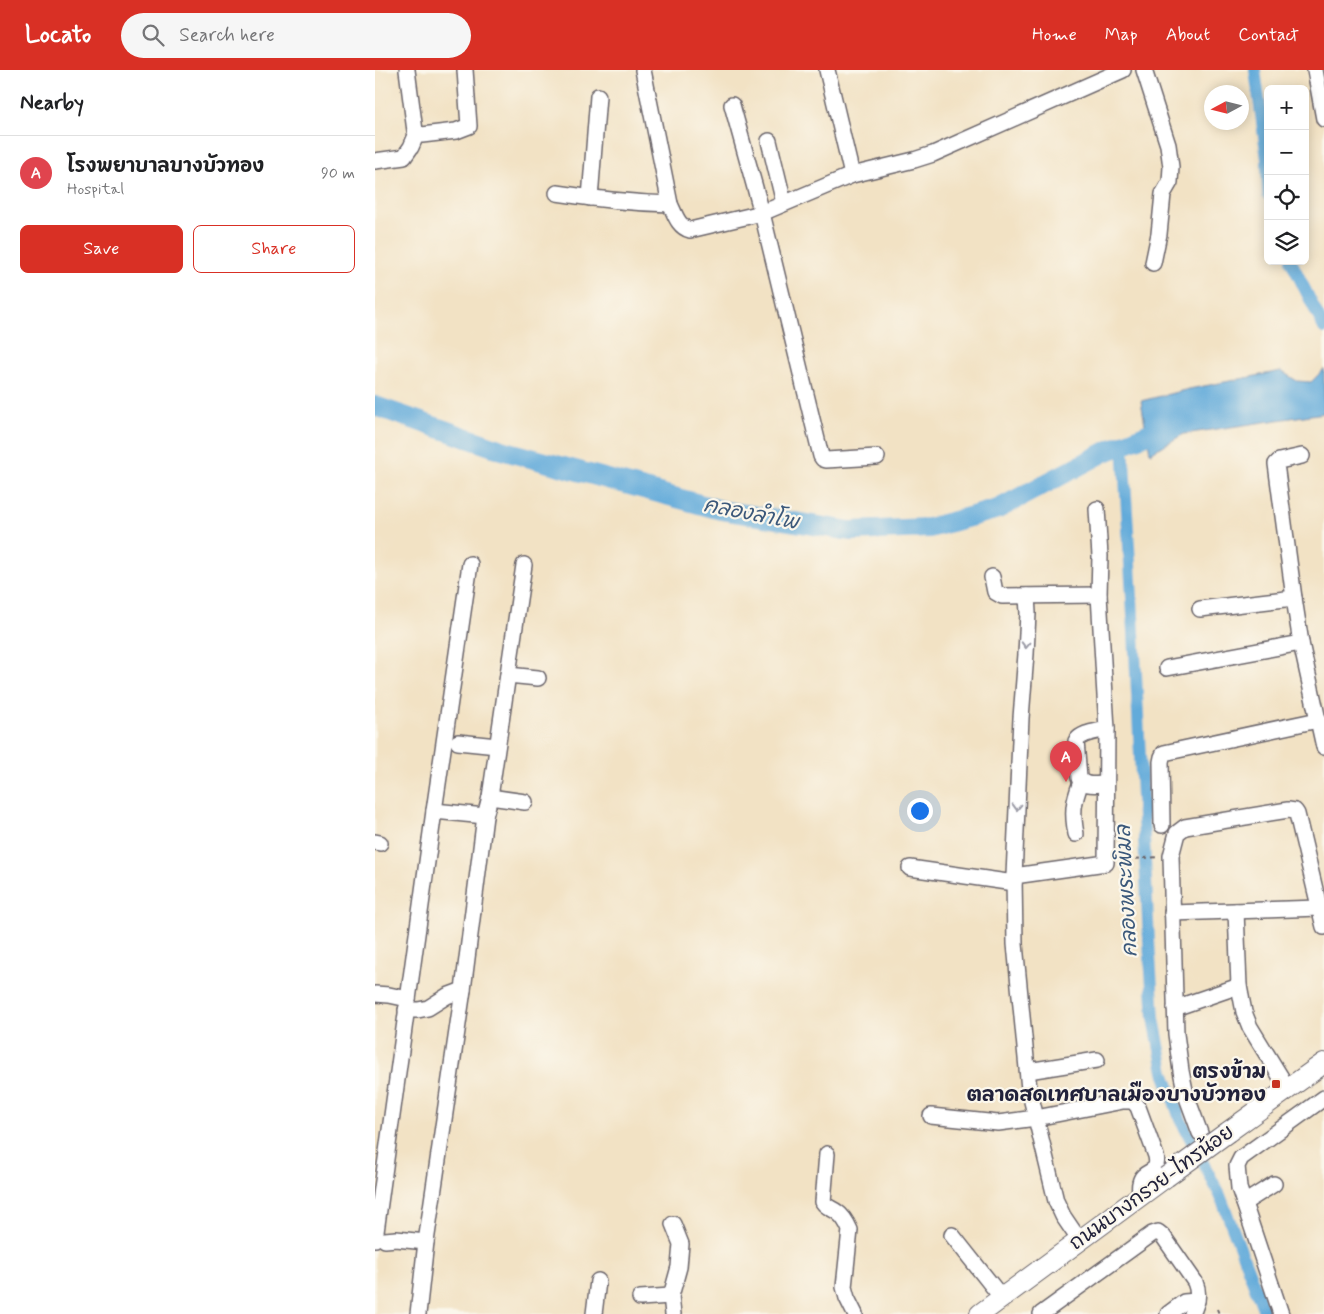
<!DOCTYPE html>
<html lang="en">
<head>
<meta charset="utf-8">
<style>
	body { margin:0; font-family:Mynerve,"Playpen Sans Thai",sans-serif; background:#f6f6f6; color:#202124 }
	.controls { position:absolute; right:15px; top:15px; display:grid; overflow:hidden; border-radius:8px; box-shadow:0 2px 12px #0003 }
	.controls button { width:45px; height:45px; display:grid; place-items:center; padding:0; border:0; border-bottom:1px solid #e0e0e0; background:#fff; color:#202124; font:25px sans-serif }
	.compass { position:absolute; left:829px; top:15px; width:45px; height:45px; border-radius:50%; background:#fff; box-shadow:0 2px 12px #0003; rotate:263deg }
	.you { position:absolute; left:544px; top:740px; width:18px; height:18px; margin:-12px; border:4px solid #fff; border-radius:50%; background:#1a73e8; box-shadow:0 0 0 8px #1a73e833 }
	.badge { display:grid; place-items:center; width:32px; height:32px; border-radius:50%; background:#d93025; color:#fff; font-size:16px; font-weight:700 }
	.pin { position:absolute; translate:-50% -41px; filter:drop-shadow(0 1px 2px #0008) }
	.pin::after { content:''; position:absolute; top:26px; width:18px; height:15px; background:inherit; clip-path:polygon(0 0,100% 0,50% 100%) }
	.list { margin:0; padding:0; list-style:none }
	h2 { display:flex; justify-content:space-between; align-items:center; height:65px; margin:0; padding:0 20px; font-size:21px }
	h2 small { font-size:16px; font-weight:400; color:#757577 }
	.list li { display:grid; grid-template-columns:32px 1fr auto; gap:15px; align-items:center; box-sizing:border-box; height:75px; padding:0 20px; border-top:1px solid #e0e0e0 }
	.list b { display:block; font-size:19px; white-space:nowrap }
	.list p { margin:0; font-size:16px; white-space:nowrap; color:#757577 }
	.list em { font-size:16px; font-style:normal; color:#757577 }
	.actions { display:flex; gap:10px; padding:15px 20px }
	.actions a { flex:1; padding:11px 0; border:1px solid #d93025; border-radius:8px; text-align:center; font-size:18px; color:#d93025 }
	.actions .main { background:#d93025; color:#fff }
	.icon { flex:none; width:28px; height:28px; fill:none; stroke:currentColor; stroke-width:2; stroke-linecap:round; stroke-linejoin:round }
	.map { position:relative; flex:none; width:949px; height:1244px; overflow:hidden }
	header { display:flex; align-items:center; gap:30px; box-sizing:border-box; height:70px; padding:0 25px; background:#d93025; color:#fff }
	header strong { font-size:24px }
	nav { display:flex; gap:28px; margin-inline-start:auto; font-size:18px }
	.search { width:350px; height:45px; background:#f6f6f6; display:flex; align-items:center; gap:12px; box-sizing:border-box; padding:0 18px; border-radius:28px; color:#757577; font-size:19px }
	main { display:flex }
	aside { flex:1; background:#fff }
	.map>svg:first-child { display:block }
	.water { fill:#63abda; stroke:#42668a }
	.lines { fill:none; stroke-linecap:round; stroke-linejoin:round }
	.canal { stroke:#63abda; stroke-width:12 }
	.river { stroke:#63abda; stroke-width:20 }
	.minor-casing { stroke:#6b656b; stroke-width:18 }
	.major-casing { stroke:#6b656b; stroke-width:22 }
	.path { stroke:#6b656b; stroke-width:2; stroke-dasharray:4 4; stroke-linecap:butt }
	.minor { stroke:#fff; stroke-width:15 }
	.major { stroke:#fff; stroke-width:20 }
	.major-bridge-casing { stroke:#6b656b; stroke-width:22; stroke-linecap:butt }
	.major-bridge { stroke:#fff; stroke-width:20 }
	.oneway { stroke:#9c9ca7 }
	.poi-dot { fill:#c8321e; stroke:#fbf7ec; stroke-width:2 }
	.labels { text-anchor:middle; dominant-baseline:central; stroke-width:4.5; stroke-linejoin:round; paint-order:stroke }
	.poi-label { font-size:20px; font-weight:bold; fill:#22223b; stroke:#fbf7ec; text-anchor:end }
	.street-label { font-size:20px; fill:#22223b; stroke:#fbf7ec }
	.water-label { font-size:21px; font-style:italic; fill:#3c597b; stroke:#fbf7ec }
</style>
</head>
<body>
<header>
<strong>Locato</strong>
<div class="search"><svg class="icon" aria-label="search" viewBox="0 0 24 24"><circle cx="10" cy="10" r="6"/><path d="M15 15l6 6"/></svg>Search here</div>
<nav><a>Home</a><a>Map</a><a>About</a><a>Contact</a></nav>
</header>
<main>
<aside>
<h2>Nearby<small></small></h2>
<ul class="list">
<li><span class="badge" style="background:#e0444e">A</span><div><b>โรงพยาบาลบางบัวทอง</b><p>Hospital</p></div><em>90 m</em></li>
</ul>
<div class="actions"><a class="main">Save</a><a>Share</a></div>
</aside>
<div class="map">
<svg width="949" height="1244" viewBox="0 0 949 1244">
	<rect width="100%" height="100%" fill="#fbf7ec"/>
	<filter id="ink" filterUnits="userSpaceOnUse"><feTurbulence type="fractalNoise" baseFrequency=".02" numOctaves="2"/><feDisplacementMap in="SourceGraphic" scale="10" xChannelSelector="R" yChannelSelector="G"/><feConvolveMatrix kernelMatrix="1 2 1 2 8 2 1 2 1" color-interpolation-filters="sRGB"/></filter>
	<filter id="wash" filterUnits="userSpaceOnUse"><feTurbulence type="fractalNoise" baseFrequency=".0096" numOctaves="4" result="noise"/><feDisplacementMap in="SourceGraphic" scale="20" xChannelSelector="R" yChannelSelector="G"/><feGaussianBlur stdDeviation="1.12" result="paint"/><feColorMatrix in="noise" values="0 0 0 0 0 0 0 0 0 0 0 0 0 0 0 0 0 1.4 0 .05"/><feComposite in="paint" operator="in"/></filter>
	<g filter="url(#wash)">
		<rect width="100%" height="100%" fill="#f2e2c4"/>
		<polygon class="water" points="949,299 949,343 809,364 775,383 766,331 814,319 906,301 922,311 936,312"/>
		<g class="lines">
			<g class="canal">
				<polyline points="880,0 892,89 893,125"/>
				<polyline points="916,191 949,258"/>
				<polyline points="748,374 759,562 774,871 779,948 789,1002 805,1049 845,1125 890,1244"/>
			</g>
			<polyline class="river" points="0,336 130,381 346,440 475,461 554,458 623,439 730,382 796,354"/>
		</g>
	</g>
	<g filter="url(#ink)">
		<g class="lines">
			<defs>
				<g id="minor">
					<polyline points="32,0 40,61 42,63 47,65 81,61 94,56 90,0"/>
					<path d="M268,0L295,134C300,144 303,157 315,160L387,143L477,105L539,90L558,84L748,0"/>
					<polyline points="452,0 477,105"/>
					<polyline points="769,0 793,75 796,97 795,112 788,124 784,164 778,193"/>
					<polyline points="940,0 949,49"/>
					<polyline points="357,35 387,143 446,386 448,389 451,390 502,387"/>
					<polyline points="394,71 409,133"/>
					<polyline points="0,91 29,87 36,77 42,63"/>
					<path d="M182,123C220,129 257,133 295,134"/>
					<polyline points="215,128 223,26"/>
					<polyline points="927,386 904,391 901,394 919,528 926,573 949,677"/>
					<polyline points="617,507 620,522 627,526 724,525"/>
					<polyline points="652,526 653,543 651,584 646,648 639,806 640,874 654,1019 681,1131 688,1146 705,1171"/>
					<polyline points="825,539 919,528"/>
					<polyline points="792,598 926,573"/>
					<polyline points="133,605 163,608"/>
					<polyline points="83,672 122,676"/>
					<path d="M731,714C721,714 709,717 704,708L701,671C708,662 721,662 732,659"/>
					<polyline points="115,727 150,732"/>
					<polyline points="59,741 110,746"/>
					<polyline points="787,755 786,692 787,687 789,683 943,650"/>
					<path d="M701,764C697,742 698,733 706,712"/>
					<polyline points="0,772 5,773"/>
					<polyline points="535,798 639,813"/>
					<polyline points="639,806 731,793 732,659 724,525 725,486 722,439"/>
					<polyline points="861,841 864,916 869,942 875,957 913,1019"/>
					<polyline points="797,843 944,838"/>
					<polyline points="0,924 14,925 33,929"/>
					<polyline points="800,938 864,916"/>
					<polyline points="31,940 43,940 53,938 72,926 88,920"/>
					<polyline points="653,1001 722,990"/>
					<path d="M556,1046L623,1053L661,1048L748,1031H758L763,1037L781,1086C785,1106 768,1098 765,1113C764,1117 765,1122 765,1126"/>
					<polyline points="825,1063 811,1025 806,1001 801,964 796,786 802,763 810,757 913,740 920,741 922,744 949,857"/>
					<path d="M452,1084L448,1132C452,1138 457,1138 462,1142C468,1146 472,1153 475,1160L469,1217L472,1228L480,1244"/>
					<polyline points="869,1133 899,1114"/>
					<polyline points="577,1165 627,1228"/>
					<polyline points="0,1169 59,741 95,494"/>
					<polyline points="10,1170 21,1169 51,1172"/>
					<polyline points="265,1228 296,1226"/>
					<polyline points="43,1244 51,1172 88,920 110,746 115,727 149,495"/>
					<polyline points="219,1244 223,1211"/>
					<polyline points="298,1244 296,1226 304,1197 306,1174 298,1154"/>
					<path d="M666,1244L777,1164L783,1162L788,1166L820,1212C825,1224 822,1233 817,1244"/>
					<polyline points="793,1244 809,1232 822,1231"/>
					<polyline points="906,1244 864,1118 862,1096 866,1088 949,1028"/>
				</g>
				<g id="major">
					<polyline points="853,1062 949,993"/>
					<polyline points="605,1244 791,1107"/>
				</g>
			</defs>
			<use href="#minor" class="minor-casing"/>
			<use href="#major" class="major-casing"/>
			<g class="path">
				<polyline points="745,790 783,787"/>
				<polyline points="842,1239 844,1244"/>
			</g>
			<use href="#minor" class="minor"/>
			<use href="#major" class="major"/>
			<defs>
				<polyline id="major-bridge" points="791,1107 853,1062"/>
			</defs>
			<use href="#major-bridge" class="major-bridge-casing"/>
			<use href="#major-bridge" class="major-bridge"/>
		</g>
		<defs><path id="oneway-chevron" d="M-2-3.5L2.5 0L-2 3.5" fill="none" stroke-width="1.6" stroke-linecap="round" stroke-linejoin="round" transform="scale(1.25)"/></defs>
		<g class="oneway">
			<use href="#oneway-chevron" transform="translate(651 575) rotate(92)"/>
			<use href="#oneway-chevron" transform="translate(642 737) rotate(92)"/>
		</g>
	</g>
	<rect class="poi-dot" x="896" y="1009" width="10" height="10" rx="2.5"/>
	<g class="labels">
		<g class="poi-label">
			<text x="891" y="1002">ตรงข้าม<tspan x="891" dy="23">ตลาดสดเทศบาลเมืองบางบัวทอง</tspan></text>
		</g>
		<g class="street-label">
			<text transform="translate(777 1118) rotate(-36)">ถนนบางกรวย-ไทรน้อย</text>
		</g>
		<g class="water-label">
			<text transform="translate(376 444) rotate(11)">คลองลำโพ</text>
			<text transform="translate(752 821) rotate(-93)">คลองพระพิมล</text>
		</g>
	</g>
</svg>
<div class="controls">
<button>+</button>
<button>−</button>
<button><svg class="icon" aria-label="locate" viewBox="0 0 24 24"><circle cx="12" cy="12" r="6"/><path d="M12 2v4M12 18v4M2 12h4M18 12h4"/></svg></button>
<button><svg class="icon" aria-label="layers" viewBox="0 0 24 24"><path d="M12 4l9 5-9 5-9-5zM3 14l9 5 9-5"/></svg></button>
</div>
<svg class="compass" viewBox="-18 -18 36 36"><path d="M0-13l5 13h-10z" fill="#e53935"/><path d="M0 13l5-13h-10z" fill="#757577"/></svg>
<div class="you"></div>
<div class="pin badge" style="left:691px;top:712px;background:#e0444e">A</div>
</div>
</main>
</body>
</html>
